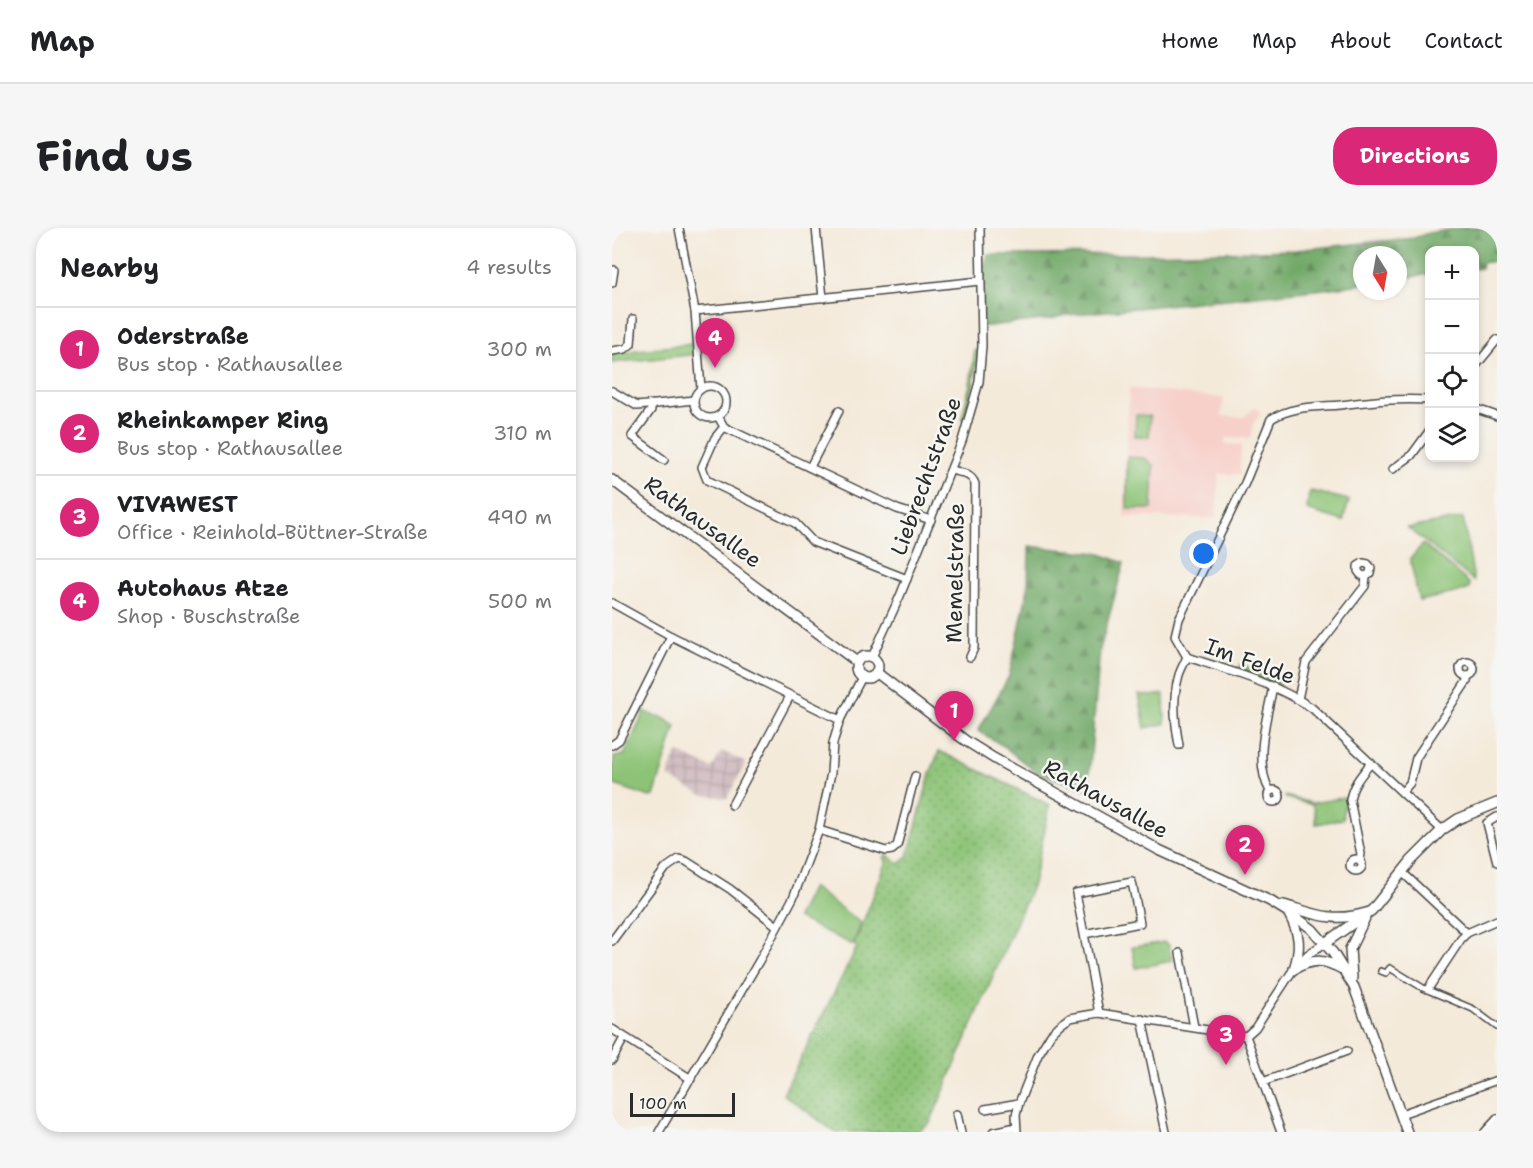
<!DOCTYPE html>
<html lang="en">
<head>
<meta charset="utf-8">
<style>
	body { margin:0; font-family:"Shantell Sans",sans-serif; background:#f6f6f6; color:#202124 }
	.controls { position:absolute; right:18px; top:18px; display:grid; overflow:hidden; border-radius:12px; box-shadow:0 3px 9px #0003 }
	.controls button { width:54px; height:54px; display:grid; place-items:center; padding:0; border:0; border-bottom:2px solid #e0e0e0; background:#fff; color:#202124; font:30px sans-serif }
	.compass { position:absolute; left:741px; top:18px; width:54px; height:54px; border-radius:50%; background:#fff; box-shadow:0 3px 9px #0003; rotate:169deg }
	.scale { position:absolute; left:18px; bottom:15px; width:105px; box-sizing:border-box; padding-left:6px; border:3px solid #2b2b2b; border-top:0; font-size:16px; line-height:21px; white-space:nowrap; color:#2b2b2b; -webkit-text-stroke:4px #f6f6f2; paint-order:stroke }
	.you { position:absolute; left:592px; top:326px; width:21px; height:21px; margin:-15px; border:4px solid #fff; border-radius:50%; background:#1a73e8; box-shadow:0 0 0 9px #1a73e833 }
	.badge { display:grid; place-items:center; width:39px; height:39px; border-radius:50%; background:#db2777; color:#fff; font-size:20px; font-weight:700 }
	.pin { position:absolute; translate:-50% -50px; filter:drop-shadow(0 2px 3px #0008) }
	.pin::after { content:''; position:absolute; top:32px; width:21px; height:18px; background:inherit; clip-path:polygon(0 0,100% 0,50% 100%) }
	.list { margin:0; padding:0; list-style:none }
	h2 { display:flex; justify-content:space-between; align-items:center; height:78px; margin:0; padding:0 24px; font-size:26px }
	h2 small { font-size:20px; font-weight:400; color:#757577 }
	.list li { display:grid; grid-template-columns:39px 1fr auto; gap:18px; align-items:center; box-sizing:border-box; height:84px; padding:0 24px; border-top:2px solid #e0e0e0 }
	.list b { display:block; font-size:22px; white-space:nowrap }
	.list p { margin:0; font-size:20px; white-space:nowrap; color:#757577 }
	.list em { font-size:20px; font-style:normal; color:#757577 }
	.icon { flex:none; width:33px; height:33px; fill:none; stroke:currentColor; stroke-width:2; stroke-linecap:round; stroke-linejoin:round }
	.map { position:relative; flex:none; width:885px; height:904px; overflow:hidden; border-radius:24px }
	header { display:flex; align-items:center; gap:36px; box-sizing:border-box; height:84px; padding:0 30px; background:#fff; border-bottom:2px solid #e0e0e0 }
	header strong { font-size:28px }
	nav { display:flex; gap:33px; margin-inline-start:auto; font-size:21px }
	.intro { display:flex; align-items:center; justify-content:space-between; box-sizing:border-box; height:144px; padding:0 36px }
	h1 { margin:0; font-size:42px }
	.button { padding:15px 27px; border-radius:24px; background:#db2777; color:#fff; font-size:21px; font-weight:700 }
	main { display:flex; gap:36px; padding:0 36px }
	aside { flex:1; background:#fff; border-radius:24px; box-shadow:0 3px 9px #0003 }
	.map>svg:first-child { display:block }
	.built { fill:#f7d0ca }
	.industrial { fill:url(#industrial-grid) }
	.grass { fill:url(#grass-dots); stroke:#5c7750; stroke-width:1.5 }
	.forest { fill:url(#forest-firs); stroke:#4e6a49; stroke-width:1.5 }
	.park { fill:#8cc376; stroke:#5c7750; stroke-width:1.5 }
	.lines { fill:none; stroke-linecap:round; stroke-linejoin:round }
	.pedestrian-casing { stroke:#494845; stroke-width:8 }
	.minor-casing { stroke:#494845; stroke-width:10 }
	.tertiary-casing { stroke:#494845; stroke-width:12 }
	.pedestrian { stroke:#fff; stroke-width:5 }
	.minor { stroke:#fff; stroke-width:7 }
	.tertiary { stroke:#fff; stroke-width:9 }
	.labels { text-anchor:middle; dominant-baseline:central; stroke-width:5; stroke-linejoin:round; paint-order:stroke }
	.street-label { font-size:22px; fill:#2b2b2b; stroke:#f6f6f2 }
</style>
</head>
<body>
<header>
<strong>Map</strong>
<nav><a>Home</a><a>Map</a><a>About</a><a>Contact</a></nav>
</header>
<div class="intro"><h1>Find us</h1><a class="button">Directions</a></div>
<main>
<aside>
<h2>Nearby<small>4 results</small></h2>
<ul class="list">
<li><span class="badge">1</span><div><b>Oderstraße</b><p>Bus stop · Rathausallee</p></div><em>300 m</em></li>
<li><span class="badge">2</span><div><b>Rheinkamper Ring</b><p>Bus stop · Rathausallee</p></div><em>310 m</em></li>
<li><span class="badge">3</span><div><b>VIVAWEST</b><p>Office · Reinhold-Büttner-Straße</p></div><em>490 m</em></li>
<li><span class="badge">4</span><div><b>Autohaus Atze</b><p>Shop · Buschstraße</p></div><em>500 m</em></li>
</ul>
</aside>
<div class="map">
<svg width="885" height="904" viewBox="0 0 885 904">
	<defs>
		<pattern id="industrial-grid" width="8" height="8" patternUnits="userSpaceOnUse" patternTransform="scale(1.5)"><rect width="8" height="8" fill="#d2bec2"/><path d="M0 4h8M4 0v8" fill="none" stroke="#b4a3a7"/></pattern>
		<pattern id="grass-dots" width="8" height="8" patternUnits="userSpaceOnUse" patternTransform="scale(1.5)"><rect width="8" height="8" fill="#8cc376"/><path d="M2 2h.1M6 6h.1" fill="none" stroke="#739f61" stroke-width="1.8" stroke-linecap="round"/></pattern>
		<pattern id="forest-firs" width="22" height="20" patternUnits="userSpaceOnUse" patternTransform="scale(1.5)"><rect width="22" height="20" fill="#71a967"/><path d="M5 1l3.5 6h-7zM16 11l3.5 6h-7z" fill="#5d8a55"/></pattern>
	</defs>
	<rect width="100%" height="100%" fill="#f6f6f2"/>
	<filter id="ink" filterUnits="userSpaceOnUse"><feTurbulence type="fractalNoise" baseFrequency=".0167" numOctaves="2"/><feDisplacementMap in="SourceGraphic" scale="12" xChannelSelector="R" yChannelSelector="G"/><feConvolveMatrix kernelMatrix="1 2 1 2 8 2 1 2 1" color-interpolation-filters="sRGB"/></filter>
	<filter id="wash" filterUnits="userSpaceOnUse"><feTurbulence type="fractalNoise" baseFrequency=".008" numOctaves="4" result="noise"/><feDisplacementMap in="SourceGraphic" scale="24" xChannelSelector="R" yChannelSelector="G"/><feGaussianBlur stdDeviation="1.35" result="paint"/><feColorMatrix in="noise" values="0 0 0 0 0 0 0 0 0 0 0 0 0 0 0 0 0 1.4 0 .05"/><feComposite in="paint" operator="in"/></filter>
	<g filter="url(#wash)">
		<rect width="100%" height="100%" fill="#f4eada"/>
		<polygon class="built" points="517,160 612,170 609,188 632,189 643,179 649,185 641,196 638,210 613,210 613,216 629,217 628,246 607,246 604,290 512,289"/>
		<polygon class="industrial" points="110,523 134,535 115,570 90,567 56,549 65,524 100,540"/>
		<g class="grass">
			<polygon points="363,122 367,123 366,132 354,192 350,191 358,157"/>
			<polygon points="628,436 669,453 668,458 628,442"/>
			<polygon points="327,523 438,577 421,656 318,895 305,904 223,904 171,866 245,719 242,717 275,633 272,630 275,626 281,632 288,636 296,628 318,546"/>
		</g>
		<g class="forest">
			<polygon points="849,0 885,0 885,33 869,35 870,40 863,41 862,22 818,22 817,46 786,51 786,27 750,27 750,56 704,62 455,87 439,91 369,99 368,53 376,27 531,26 683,22 802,10 816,5"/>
			<polygon points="417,318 486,325 512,335 488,421 476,562 425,545 390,517 366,503 397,448 416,361"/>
		</g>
		<g class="park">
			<polygon points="80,116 86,119 87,126 0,135 0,125"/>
			<polygon points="524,187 538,188 537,209 523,208"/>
			<polygon points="515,229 533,230 542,237 540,281 515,281"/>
			<polygon points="699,263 737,272 731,293 695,282 697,265"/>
			<polygon points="851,290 862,352 862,353 796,300"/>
			<polygon points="811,316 857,355 858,358 855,362 807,373 798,331"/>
			<polygon points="527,466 538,468 552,466 553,496 533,500"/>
			<polygon points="28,481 47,490 48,488 64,498 44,562 42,568 38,569 0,556 2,529 12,527 31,487"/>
			<path d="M673,568L700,575L735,569C734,577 729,582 731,591L704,596L701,577L673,570Z"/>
			<polygon points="200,659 249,695 241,717 185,690"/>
			<polygon points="553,714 557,717 560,733 524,740 520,719"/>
		</g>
	</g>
	<g filter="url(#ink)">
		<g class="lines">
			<defs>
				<polyline id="pedestrian" points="769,743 774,745 778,740 811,760 861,781 885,799"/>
				<g id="minor">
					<polyline points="67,0 83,83 89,161"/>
					<polyline points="204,0 211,70"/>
					<polyline points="0,55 2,42"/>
					<polyline points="83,83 368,53"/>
					<polyline points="0,123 13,121 19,116 21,91"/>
					<polyline points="862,140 885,112"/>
					<circle cx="98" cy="174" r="16"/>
					<polyline points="0,163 25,178 82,172"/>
					<path d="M818,172C785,170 760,173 728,177C704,179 680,178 659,191L633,255L567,391L563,408L575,429C618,443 662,455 700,480L830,602"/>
					<polyline points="39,176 39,182 20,208 52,232"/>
					<polyline points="862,180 885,188"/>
					<polyline points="106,188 112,199 285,281 319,292"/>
					<polyline points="112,199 103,210 90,239 95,252 183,295 201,314 295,351"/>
					<polyline points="198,239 227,183"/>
					<polyline points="781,241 799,228 818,202"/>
					<path d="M339,242C348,244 360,246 363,256L362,420L358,429"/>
					<polyline points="0,375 59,408 228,492"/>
					<polyline points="260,429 288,368 350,213 367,154 370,118 368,0"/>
					<circle cx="855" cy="441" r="7"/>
					<polyline points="686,471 694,434 753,358 754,348 758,345 759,340 756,336 751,335 746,338 746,343 749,347 754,348"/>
					<polyline points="0,517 7,512 59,408"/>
					<path d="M567,517C563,496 560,472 566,451C567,444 572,436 575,429"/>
					<circle cx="662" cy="568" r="6"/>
					<path d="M658,563C641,534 655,490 661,458"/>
					<polyline points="790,564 798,555 804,530 855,453 855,448"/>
					<polyline points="120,577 178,468"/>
					<polyline points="885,589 875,595 885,634"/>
					<polyline points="207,602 274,623 280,622 285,618 303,548"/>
					<circle cx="744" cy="637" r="6"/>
					<path d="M748,632L749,626L738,572C740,557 750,546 759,535"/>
					<polyline points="790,644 855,705"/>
					<polyline points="472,706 464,665 520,654 528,695 472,706 487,785"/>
					<polyline points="0,713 54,640 67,631 74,633 118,661 165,698"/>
					<polyline points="568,725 582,799"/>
					<polyline points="816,761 849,711 855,705 885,692"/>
					<polyline points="530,791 554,904"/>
					<polyline points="0,801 79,851"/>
					<polyline points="634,808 669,904"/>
					<polyline points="0,832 12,810"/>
					<polyline points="651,854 735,823"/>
					<polyline points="373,881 407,875"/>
					<polyline points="345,886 349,904"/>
					<polyline points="789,886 885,852"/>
					<polyline points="47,904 147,733 181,670 207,602 219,545 221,515 228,492 250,449"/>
					<polyline points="381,904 404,899"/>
					<polyline points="405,904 404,887 407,875 426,827 439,806 448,797 458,790 487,785 634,808 643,800 679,745 695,727 713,715"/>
					<polyline points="873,904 885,891"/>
				</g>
				<g id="tertiary">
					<polyline points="0,252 245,434"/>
					<circle cx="255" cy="439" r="11"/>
					<polyline points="265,445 354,513 383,531 547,622 658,673 681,687 700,701 721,725 742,759 795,904"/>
					<path d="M672,677C703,686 721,695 754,685"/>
					<path d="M677,686C688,706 689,720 682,741"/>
					<polyline points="713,715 760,682 799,633 830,602 846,591 885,575"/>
					<path d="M682,741C702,730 712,731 732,742"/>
					<polyline points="740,750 738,721 753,690"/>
				</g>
			</defs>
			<use href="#pedestrian" class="pedestrian-casing"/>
			<use href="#minor" class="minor-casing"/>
			<use href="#tertiary" class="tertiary-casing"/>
			<use href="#pedestrian" class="pedestrian"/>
			<use href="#minor" class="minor"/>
			<use href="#tertiary" class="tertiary"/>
		</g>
	</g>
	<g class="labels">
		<g class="street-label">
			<text transform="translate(314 248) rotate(-70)">Liebrechtstraße</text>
			<text transform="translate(91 294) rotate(36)">Rathausallee</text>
			<text transform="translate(343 345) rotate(-89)">Memelstraße</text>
			<text transform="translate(638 433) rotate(20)">Im Felde</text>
			<text transform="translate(494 571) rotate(29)">Rathausallee</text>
		</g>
	</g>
</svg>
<div class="controls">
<button>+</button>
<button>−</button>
<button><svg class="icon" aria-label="locate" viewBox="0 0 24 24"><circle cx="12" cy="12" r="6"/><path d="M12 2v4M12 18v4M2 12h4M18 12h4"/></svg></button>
<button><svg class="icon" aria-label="layers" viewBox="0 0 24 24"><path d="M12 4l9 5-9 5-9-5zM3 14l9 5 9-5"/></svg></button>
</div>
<svg class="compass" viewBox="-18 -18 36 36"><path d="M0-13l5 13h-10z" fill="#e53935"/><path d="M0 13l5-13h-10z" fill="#757577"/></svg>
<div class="scale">100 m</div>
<div class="you"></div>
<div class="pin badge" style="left:342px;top:513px">1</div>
<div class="pin badge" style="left:633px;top:647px">2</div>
<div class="pin badge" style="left:614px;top:837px">3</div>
<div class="pin badge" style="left:103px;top:140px">4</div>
</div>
</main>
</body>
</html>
